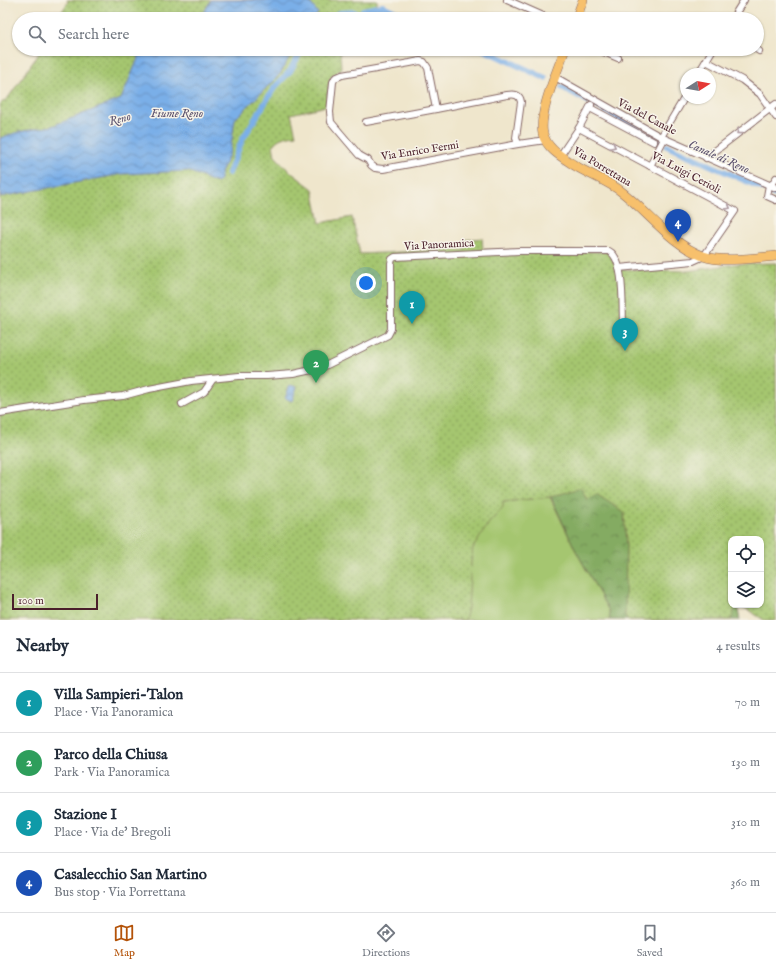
<!DOCTYPE html>
<html lang="en">
<head>
<meta charset="utf-8">
<style>
	body { margin:0; font-family:"IM FELL English",serif; background:#f2f2f3; color:#1f2937 }
	.controls { position:absolute; right:12px; bottom:12px; display:grid; overflow:hidden; border-radius:8px; box-shadow:0 1px 3px #0004 }
	.controls button { width:36px; height:36px; display:grid; place-items:center; padding:0; border:0; border-bottom:1px solid #e0e1e3; background:#fff; color:#1f2937; font:20px sans-serif }
	.compass { position:absolute; left:680px; top:68px; width:36px; height:36px; border-radius:50%; background:#fff; box-shadow:0 1px 3px #0004; rotate:79deg }
	.scale { position:absolute; left:12px; bottom:10px; width:86px; box-sizing:border-box; padding-left:4px; border:2px solid #4a1f2b; border-top:0; font-size:11px; line-height:14px; white-space:nowrap; color:#4a1f2b; -webkit-text-stroke:3px #f7f3e8; paint-order:stroke }
	.you { position:absolute; left:366px; top:283px; width:14px; height:14px; margin:-10px; border:3px solid #fff; border-radius:50%; background:#1a73e8; box-shadow:0 0 0 6px #1a73e833 }
	.badge { display:grid; place-items:center; width:26px; height:26px; border-radius:50%; background:#b45309; color:#fff; font-size:13px; font-weight:700 }
	.pin { position:absolute; translate:-50% -33px; filter:drop-shadow(0 1px 2px #0008) }
	.pin::after { content:''; position:absolute; top:21px; width:14px; height:12px; background:inherit; clip-path:polygon(0 0,100% 0,50% 100%) }
	.list { margin:0; padding:0; list-style:none }
	h2 { display:flex; justify-content:space-between; align-items:center; height:52px; margin:0; padding:0 16px; font-size:17px }
	h2 small { font-size:13px; font-weight:400; color:#747a83 }
	.list li { display:grid; grid-template-columns:26px 1fr auto; gap:12px; align-items:center; box-sizing:border-box; height:60px; padding:0 16px; border-top:1px solid #e0e1e3 }
	.list b { display:block; font-size:15px; white-space:nowrap }
	.list p { margin:0; font-size:13px; white-space:nowrap; color:#747a83 }
	.list em { font-size:13px; font-style:normal; color:#747a83 }
	.icon { flex:none; width:22px; height:22px; fill:none; stroke:currentColor; stroke-width:2; stroke-linecap:round; stroke-linejoin:round }
	.map { position:relative; flex:none; width:776px; height:620px; overflow:hidden }
	.search { position:absolute; background:#fff; box-shadow:0 1px 3px #0004; left:12px; right:12px; top:12px; height:44px; display:flex; align-items:center; gap:10px; box-sizing:border-box; padding:0 14px; border-radius:22px; color:#747a83; font-size:15px }
	.sheet { height:292px; background:#fff }
	nav { display:flex; justify-content:space-around; align-items:center; box-sizing:border-box; height:56px; border-top:1px solid #e0e1e3; background:#fff; font-size:11px; color:#747a83 }
	nav a { display:grid; justify-items:center; gap:2px }
	nav .on { color:#b45309 }
	.map>svg:first-child { display:block }
	.green { fill:#a5c66f; stroke:#78724d }
	.forest { fill:url(#forest-crowns); stroke:#676546 }
	.park { fill:url(#park-dots); stroke:#78724d }
	.water { fill:url(#water-waves); stroke:#62678a }
	.lines { fill:none; stroke-linecap:round; stroke-linejoin:round }
	.canal { stroke:#7aafe8; stroke-width:6 }
	.street-casing { stroke:#846563; stroke-width:8 }
	.primary-casing { stroke:#846563; stroke-width:10 }
	.street { stroke:#fff; stroke-width:6 }
	.primary { stroke:#f7c06c; stroke-width:9 }
	.oneway { stroke:#ae9aa0 }
	.labels { text-anchor:middle; dominant-baseline:central; stroke-width:3; stroke-linejoin:round; paint-order:stroke }
	.street-label { font-size:11px; fill:#4a1f2b; stroke:#f7f3e8 }
	.water-label { font-size:12px; font-style:italic; fill:#5b516d; stroke:#f7f3e8 }
</style>
</head>
<body>
<div class="map">
<svg width="776" height="620" viewBox="0 0 776 620">
	<defs>
		<pattern id="forest-crowns" width="20" height="18" patternUnits="userSpaceOnUse"><rect width="20" height="18" fill="#84ab62"/><path d="M2 6a3 3 0 1 1 6 0M12 15a3 3 0 1 1 6 0" fill="none" stroke="#6e8b51"/></pattern>
		<pattern id="park-dots" width="8" height="8" patternUnits="userSpaceOnUse"><rect width="8" height="8" fill="#a5c66f"/><path d="M2 2h.1M6 6h.1" fill="none" stroke="#88a05b" stroke-width="1.8" stroke-linecap="round"/></pattern>
		<pattern id="water-waves" width="16" height="10" patternUnits="userSpaceOnUse"><rect width="16" height="10" fill="#7aafe8"/><path d="M0 5q4-4 8 0t8 0" fill="none" stroke="#668ebc"/></pattern>
	</defs>
	<rect width="100%" height="100%" fill="#f7f3e8"/>
	<filter id="ink" filterUnits="userSpaceOnUse"><feTurbulence type="fractalNoise" baseFrequency=".025" numOctaves="2"/><feDisplacementMap in="SourceGraphic" scale="8" xChannelSelector="R" yChannelSelector="G"/><feConvolveMatrix kernelMatrix="1 2 1 2 8 2 1 2 1" color-interpolation-filters="sRGB"/></filter>
	<filter id="wash" filterUnits="userSpaceOnUse"><feTurbulence type="fractalNoise" baseFrequency=".012" numOctaves="4" result="noise"/><feDisplacementMap in="SourceGraphic" scale="16" xChannelSelector="R" yChannelSelector="G"/><feGaussianBlur stdDeviation="0.9" result="paint"/><feColorMatrix in="noise" values="0 0 0 0 0 0 0 0 0 0 0 0 0 0 0 0 0 1.4 0 .05"/><feComposite in="paint" operator="in"/></filter>
	<g filter="url(#wash)">
		<rect width="100%" height="100%" fill="#efe6cc"/>
		<polygon class="green" points="550,497 575,549 609,611 610,620 451,620 458,556 503,502"/>
		<polygon class="forest" points="586,486 731,539 731,605 737,605 740,620 610,620 609,611 575,549 550,495"/>
		<g class="park">
			<polygon points="67,0 377,0 377,19 57,19 68,2"/>
			<path d="M42,49H340L341,69L330,78L326,106L291,114L296,135C288,136 278,137 273,145L275,156L289,171L313,189L320,223L352,217L360,254L440,250H465L464,240L482,238L483,250L609,252L615,266L618,269L688,271L735,264L776,263V620H764L740,605H761V539H731V605H736L731,620H628L625,616L626,547L624,512L596,494L587,500L581,488L550,497L503,502V508L489,523L473,548L471,562L468,608L465,620H0V104L8,98Z"/>
		</g>
		<g class="water">
			<polygon points="211,0 308,0 318,13 313,19 180,19 203,14"/>
			<polygon points="142,49 294,49 280,74 235,119 230,152 221,173 220,179 217,183 188,171 122,174 0,197 0,138 18,132 52,126 121,99"/>
			<polygon points="290,385 297,387 292,401 285,398"/>
		</g>
		<g class="lines">
			<g class="canal">
				<polyline points="363,10 383,6 410,19"/>
				<polyline points="330,19 340,13 354,12"/>
				<polyline points="482,49 545,78"/>
				<polyline points="562,87 588,101"/>
				<polyline points="597,106 659,141"/>
				<polyline points="667,146 762,188"/>
				<polyline points="229,173 242,140 274,88 290,71 302,49"/>
				<polyline points="773,194 776,195"/>
			</g>
		</g>
	</g>
	<g filter="url(#ink)">
		<g class="lines">
			<defs>
				<g id="street">
					<polyline points="507,0 550,19"/>
					<polyline points="732,19 744,0"/>
					<polyline points="597,49 618,58"/>
					<polyline points="756,49 759,51"/>
					<polyline points="706,61 742,80 760,94 776,117"/>
					<polyline points="698,74 713,49"/>
					<polyline points="555,77 661,137 776,188"/>
					<polyline points="590,108 654,142"/>
					<polyline points="366,122 436,109"/>
					<polyline points="579,128 735,211 704,256 693,261 619,268"/>
					<polyline points="661,137 686,95"/>
					<path d="M518,144L383,169L375,168L371,165L368,160L359,155L331,122L330,112L333,82L335,78L342,75L410,63L420,61L424,62L428,68L436,109L507,95C514,94 520,94 521,102L516,138L518,144L546,140"/>
					<polyline points="560,156 579,128 591,105"/>
					<polyline points="706,158 776,104"/>
					<polyline points="650,166 664,139"/>
					<polyline points="769,185 767,196 776,200"/>
					<polyline points="771,186 776,178"/>
					<polyline points="182,404 204,392 213,379"/>
					<path d="M0,413L84,400L123,396L149,389L191,381L239,376H267L293,374L321,368L388,335L391,329V263L392,259L395,257L519,251H609C625,259 622,307 623,324"/>
				</g>
				<g id="primary">
					<polyline points="576,19 583,0"/>
					<path d="M565,49C558,70 538,113 543,134C547,149 562,157 574,165C590,175 608,181 622,192C649,213 671,244 703,256C723,263 755,258 776,256"/>
				</g>
			</defs>
			<use href="#street" class="street-casing"/>
			<use href="#primary" class="primary-casing"/>
			<use href="#street" class="street"/>
			<use href="#primary" class="primary"/>
		</g>
		<defs><path id="oneway-chevron" d="M-2-3.5L2.5 0L-2 3.5" fill="none" stroke-width="1.6" stroke-linecap="round" stroke-linejoin="round"/></defs>
		<g class="oneway">
			<use href="#oneway-chevron" transform="translate(739 132) rotate(143)"/>
			<use href="#oneway-chevron" transform="translate(613 146) rotate(27)"/>
			<use href="#oneway-chevron" transform="translate(728 207) rotate(28)"/>
		</g>
	</g>
	<g class="labels">
		<g class="street-label">
			<text transform="translate(647 117) rotate(28)">Via del Canale</text>
			<text transform="translate(420 151) rotate(-9)">Via Enrico Fermi</text>
			<text transform="translate(602 167) rotate(31)">Via Porrettana</text>
			<text transform="translate(686 173) rotate(28)">Via Luigi Cerioli</text>
			<text transform="translate(439 245) rotate(-3)">Via Panoramica</text>
		</g>
		<g class="water-label">
			<text x="177" y="113">Fiume Reno</text>
			<text transform="translate(120 119) rotate(-15)">Reno</text>
			<text transform="translate(719 157) rotate(24)">Canale di Reno</text>
		</g>
	</g>
</svg>
<div class="controls">
<button><svg class="icon" aria-label="locate" viewBox="0 0 24 24"><circle cx="12" cy="12" r="6"/><path d="M12 2v4M12 18v4M2 12h4M18 12h4"/></svg></button>
<button><svg class="icon" aria-label="layers" viewBox="0 0 24 24"><path d="M12 4l9 5-9 5-9-5zM3 14l9 5 9-5"/></svg></button>
</div>
<svg class="compass" viewBox="-18 -18 36 36"><path d="M0-13l5 13h-10z" fill="#e53935"/><path d="M0 13l5-13h-10z" fill="#747a83"/></svg>
<div class="scale">100 m</div>
<div class="you"></div>
<div class="pin badge" style="left:412px;top:324px;background:#0f9aa8">1</div>
<div class="pin badge" style="left:316px;top:383px;background:#2e9e5b">2</div>
<div class="pin badge" style="left:625px;top:351px;background:#0f9aa8">3</div>
<div class="pin badge" style="left:678px;top:242px;background:#1a4fb4">4</div>
<div class="search"><svg class="icon" aria-label="search" viewBox="0 0 24 24"><circle cx="10" cy="10" r="6"/><path d="M15 15l6 6"/></svg>Search here</div>
</div>
<section class="sheet">
<h2>Nearby<small>4 results</small></h2>
<ul class="list">
<li><span class="badge" style="background:#0f9aa8">1</span><div><b>Villa Sampieri-Talon</b><p>Place · Via Panoramica</p></div><em>70 m</em></li>
<li><span class="badge" style="background:#2e9e5b">2</span><div><b>Parco della Chiusa</b><p>Park · Via Panoramica</p></div><em>130 m</em></li>
<li><span class="badge" style="background:#0f9aa8">3</span><div><b>Stazione I</b><p>Place · Via de' Bregoli</p></div><em>310 m</em></li>
<li><span class="badge" style="background:#1a4fb4">4</span><div><b>Casalecchio San Martino</b><p>Bus stop · Via Porrettana</p></div><em>360 m</em></li>
</ul>
</section>
<nav>
<a class="on"><svg class="icon" aria-label="map" viewBox="0 0 24 24"><path d="M3 6l6-2 6 2 6-2v14l-6 2-6-2-6 2zM9 4v14M15 6v14"/></svg>Map</a>
<a><svg class="icon" aria-label="directions" viewBox="0 0 24 24"><path d="M12 3l9 9-9 9-9-9zM9 14v-3h6M13 9l2 2-2 2"/></svg>Directions</a>
<a><svg class="icon" aria-label="saved" viewBox="0 0 24 24"><path d="M7 4h10v16l-5-4-5 4z"/></svg>Saved</a>
</nav>
</body>
</html>
